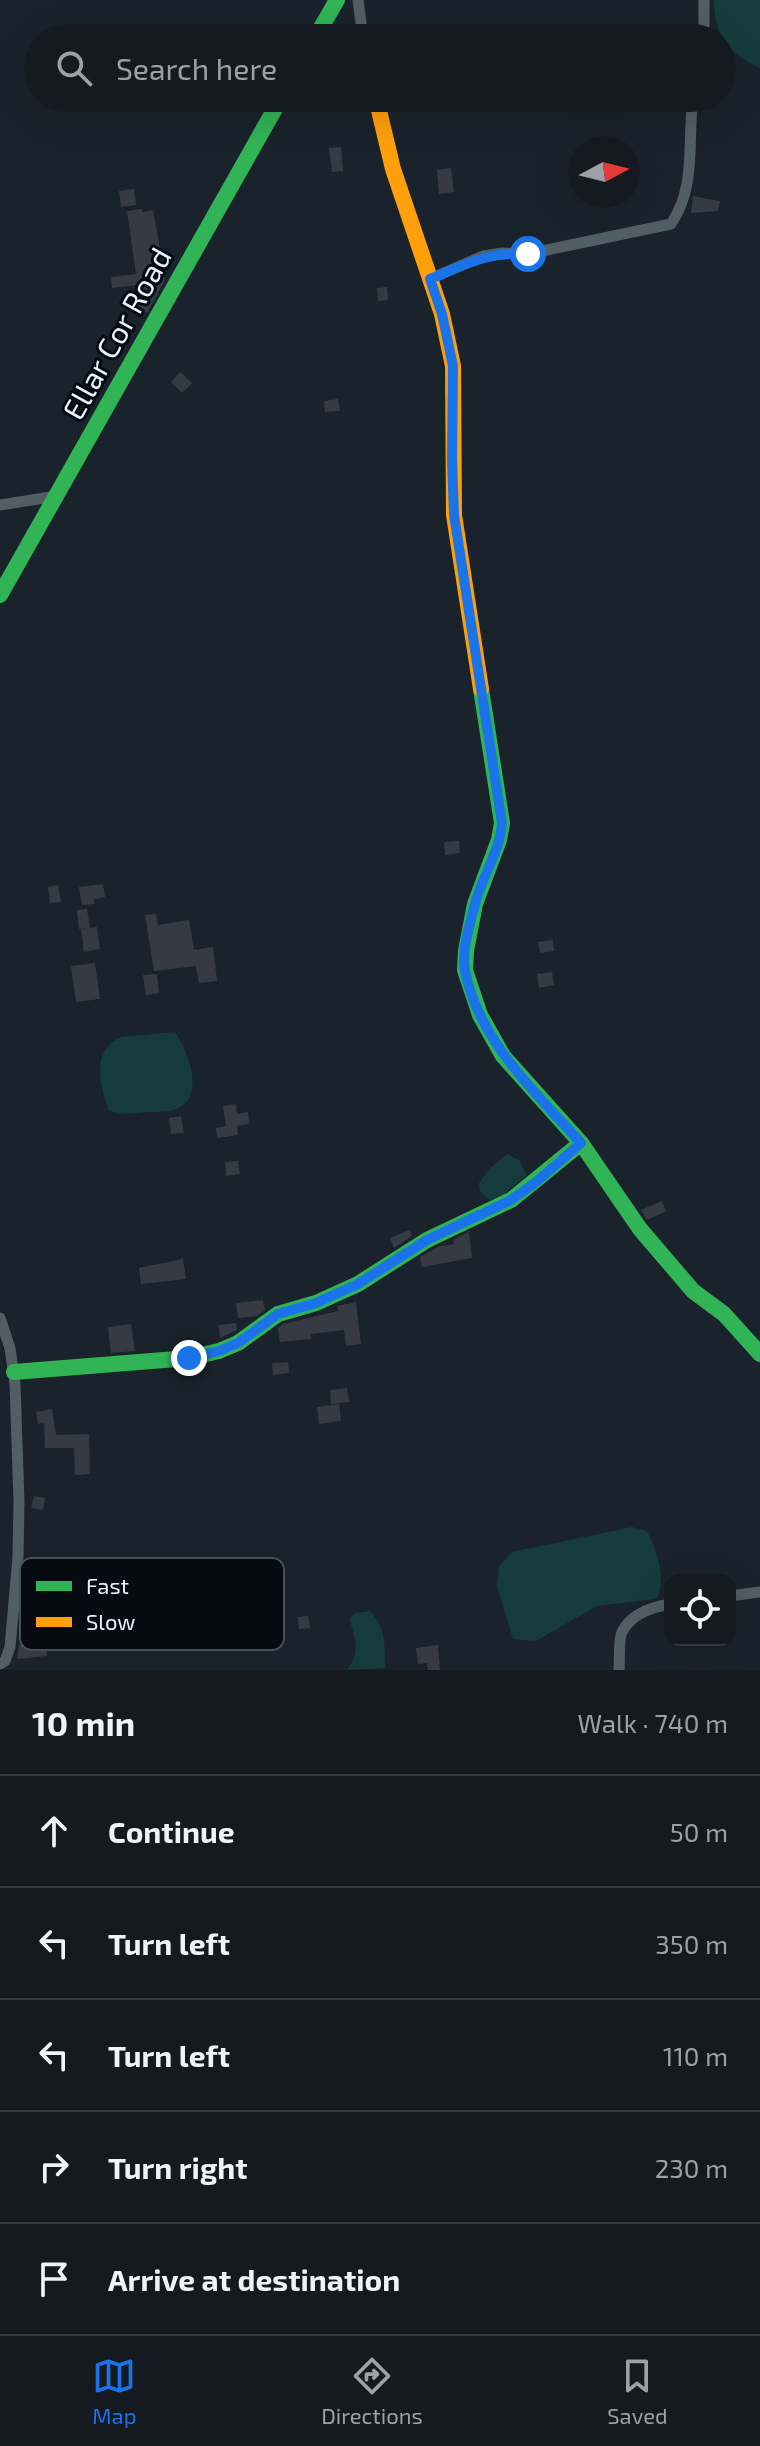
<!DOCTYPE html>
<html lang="en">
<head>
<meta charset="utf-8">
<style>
	body { margin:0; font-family:"Exo 2",sans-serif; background:#21272d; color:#f1f3f6 }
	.controls { position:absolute; right:24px; bottom:24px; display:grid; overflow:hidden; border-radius:16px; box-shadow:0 8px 32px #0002 }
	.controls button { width:72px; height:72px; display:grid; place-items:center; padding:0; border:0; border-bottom:2px solid #33383e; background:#141a20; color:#f1f3f6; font:40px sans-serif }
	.compass { position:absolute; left:568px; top:136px; width:72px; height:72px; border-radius:50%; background:#141a20; box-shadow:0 8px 32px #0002; rotate:83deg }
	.stop { position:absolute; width:24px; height:24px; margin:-18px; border:6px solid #1a73e8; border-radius:50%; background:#fff }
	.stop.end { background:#1a73e8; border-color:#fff; box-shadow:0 2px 8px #0008 }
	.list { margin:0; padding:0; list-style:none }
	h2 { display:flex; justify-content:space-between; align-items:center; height:104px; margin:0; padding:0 32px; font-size:34px }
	h2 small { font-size:26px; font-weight:400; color:#9da1a5 }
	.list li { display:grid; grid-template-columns:52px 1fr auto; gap:24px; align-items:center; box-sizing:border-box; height:112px; padding:0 32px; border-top:2px solid #33383e }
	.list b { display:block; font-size:30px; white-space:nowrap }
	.list em { font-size:26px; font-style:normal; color:#9da1a5 }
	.icon { flex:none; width:44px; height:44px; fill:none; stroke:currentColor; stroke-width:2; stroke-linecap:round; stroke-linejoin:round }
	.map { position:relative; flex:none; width:760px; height:1670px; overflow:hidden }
	.search { position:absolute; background:#141a20; box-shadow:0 8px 32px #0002; left:24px; right:24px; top:24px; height:88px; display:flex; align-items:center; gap:20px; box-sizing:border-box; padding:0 28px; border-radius:44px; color:#9da1a5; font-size:30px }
	.sheet { height:664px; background:#141a20 }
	nav { display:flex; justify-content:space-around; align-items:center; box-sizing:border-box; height:112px; border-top:2px solid #33383e; background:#141a20; font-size:22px; color:#9da1a5 }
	nav a { display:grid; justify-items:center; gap:4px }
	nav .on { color:#1a73e8 }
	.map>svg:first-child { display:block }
	.water { fill:#153c3b }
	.building { fill:#363b43 }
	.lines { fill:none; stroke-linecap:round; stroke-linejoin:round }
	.street { stroke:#515e64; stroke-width:11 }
	.fast { stroke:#30b455; stroke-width:16 }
	.slow { stroke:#ff9f0a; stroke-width:16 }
	.route { stroke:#1a73e8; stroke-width:10 }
	.labels { text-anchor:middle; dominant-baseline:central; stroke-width:6; stroke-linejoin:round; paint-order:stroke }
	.street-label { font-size:30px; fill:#e9f2fd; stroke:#060b12 }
	.key { fill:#060b12; stroke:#4a5058; stroke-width:2 }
	.key-label { font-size:22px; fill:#e9f2fd }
</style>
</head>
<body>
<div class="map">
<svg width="760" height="1670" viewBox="0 0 760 1670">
	<rect width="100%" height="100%" fill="#1a222b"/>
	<g class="water">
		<path d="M714,0H760V68C729,54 714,36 714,0Z"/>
		<path d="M175,1032C187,1049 204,1090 182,1106C173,1113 157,1112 146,1112C133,1113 121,1116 109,1110C99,1085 91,1048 122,1037Z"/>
		<polygon points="507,1154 519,1160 527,1175 499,1198 490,1200 480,1192 479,1183 489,1169"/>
		<path d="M632,1527L647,1531C656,1549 668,1581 656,1599L597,1606L536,1641L513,1639L497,1586L499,1566L512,1552Z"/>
		<path d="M370,1611C386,1628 385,1646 385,1668L347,1670C361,1653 355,1637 349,1618L355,1613Z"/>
	</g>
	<g class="building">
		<polygon points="341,147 343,171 332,172 329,148"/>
		<polygon points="451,168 454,192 439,194 437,170"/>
		<polygon points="134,189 136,205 121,207 119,191"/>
		<polygon points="693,196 720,201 718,211 691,213"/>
		<polygon points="142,209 142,212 153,210 161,254 157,254 165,280 147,313 137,310 137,285 112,288 111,277 136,274 127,211"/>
		<polygon points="387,287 388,300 378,301 377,288"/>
		<polygon points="180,372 192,383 182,393 171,382"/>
		<polygon points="338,399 340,411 325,412 324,401"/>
		<polygon points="459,841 460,853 445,855 444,842"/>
		<polygon points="103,884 105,897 94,899 94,904 82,905 79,887"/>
		<polygon points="58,885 61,902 50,903 48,887"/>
		<polygon points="87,909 90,928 79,929 77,910"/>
		<polygon points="156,914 158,925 189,920 194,950 213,947 217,981 199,983 196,966 154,971 145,915"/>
		<polygon points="97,927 100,949 84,952 81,929"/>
		<polygon points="553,940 554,951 540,953 538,942"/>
		<polygon points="95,963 100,999 76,1002 71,966"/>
		<polygon points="552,972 554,985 539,988 537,974"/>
		<polygon points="157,974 159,993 146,995 143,975"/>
		<polygon points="236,1104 237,1114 248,1112 249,1124 237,1126 238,1135 217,1138 216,1128 226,1126 223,1106"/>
		<polygon points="181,1116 184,1133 171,1134 169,1118"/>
		<polygon points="238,1161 240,1174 226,1176 225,1162"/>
		<polygon points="662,1201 666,1211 647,1220 641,1210"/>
		<polygon points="410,1230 412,1236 394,1248 390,1238"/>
		<polygon points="469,1232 472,1258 422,1267 420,1257 440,1246 454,1244 453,1240"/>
		<polygon points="183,1259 186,1279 141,1284 139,1268"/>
		<polygon points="263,1300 265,1310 257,1316 238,1318 236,1303"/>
		<polygon points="356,1302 361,1344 346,1346 344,1330 311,1334 311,1339 280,1342 278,1328 283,1324 338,1311 337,1306"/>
		<polygon points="236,1323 237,1330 220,1338 219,1325"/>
		<polygon points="131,1324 135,1351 111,1353 108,1327"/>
		<polygon points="288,1362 289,1373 273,1375 272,1363"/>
		<polygon points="347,1388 349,1402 331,1404 330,1390"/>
		<polygon points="339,1404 341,1421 319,1424 317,1407"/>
		<polygon points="52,1409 56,1435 89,1434 90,1474 75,1475 74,1448 45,1448 44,1423 38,1424 36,1412"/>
		<polygon points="34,1496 45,1498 43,1510 31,1508"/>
		<polygon points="57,1597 58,1610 76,1608 78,1627 48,1629 49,1638 46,1638 47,1656 17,1659 19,1645 29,1644 27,1621 38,1620 37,1598"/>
		<polygon points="308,1616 310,1628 299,1629 298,1617"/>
		<polygon points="438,1645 440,1670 428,1670 427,1663 418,1664 416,1648"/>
	</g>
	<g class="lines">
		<g class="street">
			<polyline points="358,0 363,38"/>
			<polyline points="704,0 704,38"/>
			<path d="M430,279L483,256L502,253L528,254L671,224C697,186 687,141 693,98"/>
			<polyline points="0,505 57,496"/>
			<polyline points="0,1318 10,1348 15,1384 19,1502 18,1557 10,1647 5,1661 0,1664"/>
			<polyline points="730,1596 760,1592"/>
			<path d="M619,1670C620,1659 618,1641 622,1632C631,1614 652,1607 670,1604"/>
		</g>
		<g class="fast">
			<polyline points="315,38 337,0"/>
			<polyline points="0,595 281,98"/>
			<polyline points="481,689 502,823 499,840 475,904 466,951 465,970 480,1015 503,1056 581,1143 640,1229 693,1291 724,1314 760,1354"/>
			<polyline points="14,1372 189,1358 219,1351 238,1343 278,1314 316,1303 358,1284 427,1240 511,1200 581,1143"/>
		</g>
		<polyline class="slow" points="376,98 393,169 442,314 453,366 454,515 481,689"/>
	</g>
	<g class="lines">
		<path class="route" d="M189,1358L219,1351L238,1343L278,1314L316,1303L358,1284L427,1240L511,1200L536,1182L581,1143C535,1092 479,1041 465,971C461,952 470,923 475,904C482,877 500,851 502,823L454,515L452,459L453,366L442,314L430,279C467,264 486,252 528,254"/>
	</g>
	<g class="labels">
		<g class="street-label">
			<text transform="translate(116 333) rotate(-61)">Ellar Cor Road</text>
		</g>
	</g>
	<rect x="20" y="1558" width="264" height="92" rx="12" class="key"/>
	<rect x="36" y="1581" width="36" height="10" fill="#30b455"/>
	<rect x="36" y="1617" width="36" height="10" fill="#ff9f0a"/>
	<g class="key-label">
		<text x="86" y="1594">Fast</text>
		<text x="86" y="1630">Slow</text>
	</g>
</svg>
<div class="controls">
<button><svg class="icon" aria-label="locate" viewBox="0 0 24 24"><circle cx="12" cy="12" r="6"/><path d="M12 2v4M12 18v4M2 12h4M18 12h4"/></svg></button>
</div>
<svg class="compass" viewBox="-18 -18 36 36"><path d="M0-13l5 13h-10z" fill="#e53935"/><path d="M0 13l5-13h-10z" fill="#9da1a5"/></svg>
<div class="stop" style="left:528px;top:254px"></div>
<div class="stop end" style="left:189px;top:1358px"></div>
<div class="search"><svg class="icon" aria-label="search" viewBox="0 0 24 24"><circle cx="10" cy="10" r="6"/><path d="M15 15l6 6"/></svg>Search here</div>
</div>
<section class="sheet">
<h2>10 min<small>Walk · 740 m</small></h2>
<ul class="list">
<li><svg class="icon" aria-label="ahead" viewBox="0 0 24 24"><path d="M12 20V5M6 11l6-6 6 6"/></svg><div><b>Continue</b></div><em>50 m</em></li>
<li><svg class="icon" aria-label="left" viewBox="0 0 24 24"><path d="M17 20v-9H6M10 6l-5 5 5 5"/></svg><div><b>Turn left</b></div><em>350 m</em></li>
<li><svg class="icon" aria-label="left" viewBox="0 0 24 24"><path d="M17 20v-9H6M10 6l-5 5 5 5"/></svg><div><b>Turn left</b></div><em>110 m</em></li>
<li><svg class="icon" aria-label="right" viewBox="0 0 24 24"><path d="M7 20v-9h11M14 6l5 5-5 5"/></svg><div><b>Turn right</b></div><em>230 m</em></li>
<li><svg class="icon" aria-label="arrive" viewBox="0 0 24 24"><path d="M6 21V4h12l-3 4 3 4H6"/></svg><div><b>Arrive at destination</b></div></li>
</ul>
</section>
<nav>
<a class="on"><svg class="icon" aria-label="map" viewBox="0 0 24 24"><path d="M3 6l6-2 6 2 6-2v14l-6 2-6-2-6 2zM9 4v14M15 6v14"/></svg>Map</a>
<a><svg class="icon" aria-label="directions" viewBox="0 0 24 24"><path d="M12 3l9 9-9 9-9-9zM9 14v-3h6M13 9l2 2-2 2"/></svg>Directions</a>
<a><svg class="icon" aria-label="saved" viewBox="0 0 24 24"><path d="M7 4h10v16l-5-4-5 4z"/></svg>Saved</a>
</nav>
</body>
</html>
